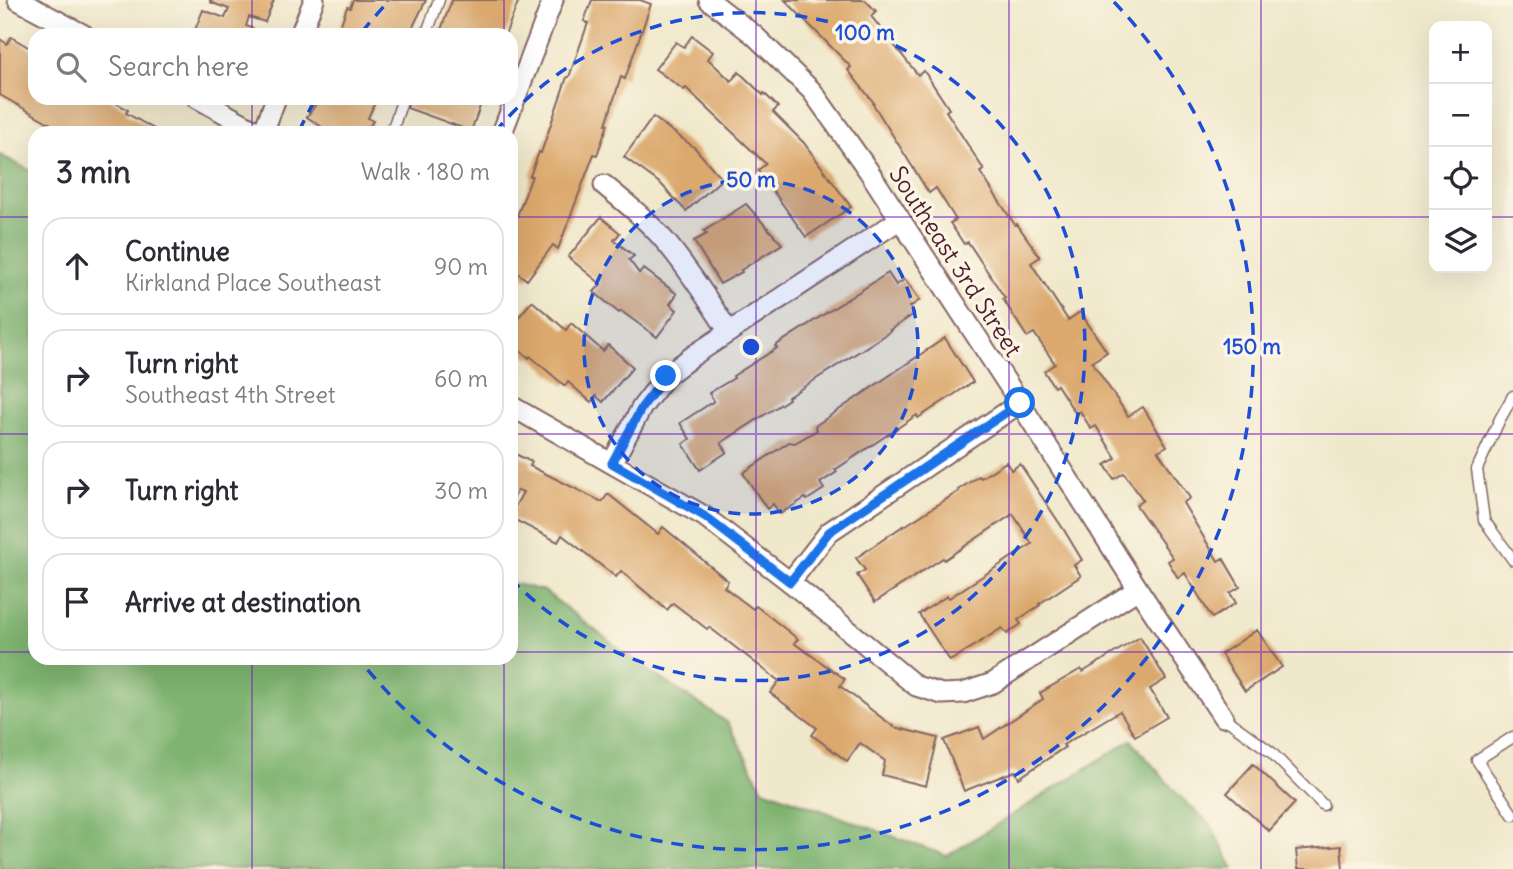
<!DOCTYPE html>
<html lang="en">
<head>
<meta charset="utf-8">
<style>
	body { margin:0; font-family:Delius,sans-serif; background:#f2f2f3; color:#2b2b33 }
	.controls { position:absolute; right:21px; top:21px; display:grid; overflow:hidden; border-radius:14px; box-shadow:0 7px 28px #0002 }
	.controls button { width:63px; height:63px; display:grid; place-items:center; padding:0; border:0; border-bottom:2px solid #e1e1e2; background:#fff; color:#2b2b33; font:35px sans-serif }
	.stop { position:absolute; width:21px; height:21px; margin:-16px; border:5px solid #1a73e8; border-radius:50%; background:#fff }
	.stop.end { background:#1a73e8; border-color:#fff; box-shadow:0 2px 7px #0008 }
	.list { margin:0; padding:0; list-style:none }
	h2 { display:flex; justify-content:space-between; align-items:center; height:91px; margin:0; padding:0 28px; font-size:30px }
	h2 small { font-size:23px; font-weight:400; color:#7c7c81 }
	.list li { display:grid; grid-template-columns:46px 1fr auto; gap:21px; align-items:center; box-sizing:border-box; height:98px; margin:0 14px 14px; padding:0 14px; border:2px solid #e1e1e2; border-radius:21px }
	.list b { display:block; font-size:26px; white-space:nowrap }
	.list p { margin:0; font-size:23px; white-space:nowrap; color:#7c7c81 }
	.list em { font-size:23px; font-style:normal; color:#7c7c81 }
	.icon { flex:none; width:38px; height:38px; fill:none; stroke:currentColor; stroke-width:2; stroke-linecap:round; stroke-linejoin:round }
	.map { position:relative; flex:none; width:1513px; height:869px; overflow:hidden }
	.search { position:absolute; background:#fff; box-shadow:0 7px 28px #0002; left:28px; top:28px; width:490px; height:77px; display:flex; align-items:center; gap:18px; box-sizing:border-box; padding:0 24px; border-radius:21px; color:#7c7c81; font-size:26px }
	.panel { position:absolute; background:#fff; box-shadow:0 7px 28px #0002; left:28px; top:126px; width:490px; height:539px; border-radius:21px }
	.map>svg:first-child { display:block }
	.forest { fill:#7eb36f; stroke:#64694d; stroke-width:2 }
	.building { fill:#dba86d }
	.lines { fill:none; stroke-linecap:round; stroke-linejoin:round }
	.lane-casing { stroke:#846563; stroke-width:13 }
	.street-casing { stroke:#846563; stroke-width:23 }
	.lane { stroke:#fff; stroke-width:10 }
	.street { stroke:#fff; stroke-width:19 }
	.route { stroke:#1a73e8; stroke-width:9 }
	.grid { fill:none; stroke:#7b2cbf; stroke-width:2; stroke-opacity:0.55 }
	.ring { fill:none; stroke:#1d4ed8; stroke-width:3.5; stroke-dasharray:12 9 }
	.labels { text-anchor:middle; dominant-baseline:central; stroke-width:7; stroke-linejoin:round; paint-order:stroke }
	.street-label { font-size:24px; fill:#4a1f2b; stroke:#fcf5e5 }
	.centre { fill:#1d4ed8; stroke:#fcf5e5; stroke-width:3.5 }
	.ring-label { font-size:21px; text-anchor:middle; font-weight:bold; fill:#1d4ed8; stroke:#fcf5e5; stroke-width:7; stroke-linejoin:round; paint-order:stroke }
</style>
</head>
<body>
<div class="map">
<svg width="1513" height="869" viewBox="0 0 1513 869">
	<rect width="100%" height="100%" fill="#fcf5e5"/>
	<filter id="ink" filterUnits="userSpaceOnUse"><feTurbulence type="fractalNoise" baseFrequency=".0143" numOctaves="2"/><feDisplacementMap in="SourceGraphic" scale="14" xChannelSelector="R" yChannelSelector="G"/><feConvolveMatrix kernelMatrix="1 2 1 2 8 2 1 2 1" color-interpolation-filters="sRGB"/></filter>
	<filter id="wash" filterUnits="userSpaceOnUse"><feTurbulence type="fractalNoise" baseFrequency=".00686" numOctaves="4" result="noise"/><feDisplacementMap in="SourceGraphic" scale="28" xChannelSelector="R" yChannelSelector="G"/><feGaussianBlur stdDeviation="1.57" result="paint"/><feColorMatrix in="noise" values="0 0 0 0 0 0 0 0 0 0 0 0 0 0 0 0 0 1.4 0 .05"/><feComposite in="paint" operator="in"/></filter>
	<g filter="url(#wash)">
		<rect width="100%" height="100%" fill="#f0e8cb"/>
		<polygon class="forest" points="0,155 35,173 35,658 511,658 511,583 544,591 639,664 728,723 763,789 947,856 1131,740 1178,795 1210,824 1234,869 0,869"/>
		<g id="blocks">
			<g class="building">
				<polygon points="210,0 274,0 265,22 249,17 246,26 264,33 264,35 193,35 203,10 225,18 229,9 210,2"/>
				<polygon points="353,0 426,0 409,35 337,35 347,7 350,8"/>
				<polygon points="452,0 519,0 505,35 439,35"/>
				<polygon points="592,0 640,0 651,4 625,79 621,77 606,124 608,124 597,155 594,154 558,249 553,245 527,280 511,268 511,232 532,176 530,176 539,152 541,153 567,77 569,77 588,23 584,21"/>
				<polygon points="785,0 865,0 876,11 871,16 918,75 924,71 949,109 946,111 984,170 980,172 1015,225 1017,224 1040,257 1031,263 1068,320 1080,312 1107,352 1092,362 1128,416 1143,407 1167,446 1158,451 1190,498 1183,503 1218,561 1223,558 1240,587 1230,593 1236,603 1212,618 1185,573 1178,578 1168,561 1173,558 1136,505 1143,500 1124,473 1114,479 1105,465 1116,458 1096,426 1091,429 1080,411 1076,414 1057,385 1054,387 1044,371 1055,364 1034,333 1027,337 1003,299 1005,298 968,242 964,244 950,223 956,220 936,188 929,193 873,104 874,103 848,70 851,67"/>
				<polygon points="692,36 713,52 708,59 731,81 739,72 763,95 764,93 778,107 773,112 804,143 851,207 806,237 758,170 766,164 686,88 684,90 655,69 676,42 684,47"/>
				<polygon points="11,37 35,51 35,98 108,98 128,110 126,113 161,133 67,133 0,95 0,39 7,44"/>
				<polygon points="320,98 377,98 368,118 373,121 365,133 331,133 307,117"/>
				<polygon points="410,98 483,98 471,131 407,108"/>
				<polygon points="653,117 695,148 722,179 686,211 661,184 624,157"/>
				<polygon points="746,204 782,244 741,270 742,272 720,284 694,241 707,234 704,231"/>
				<polygon points="601,217 620,233 614,240 634,256 629,260 639,273 644,269 677,294 670,304 677,310 657,337 621,311 619,313 594,292 601,284 568,257"/>
				<polygon points="888,273 896,285 905,279 920,300 910,307 914,314 890,330 891,331 788,397 789,399 721,443 727,452 700,470 683,444 690,439 680,423 714,401 709,393 734,378 733,376 777,348 775,346"/>
				<polygon points="532,301 566,330 571,323 603,351 608,345 633,367 603,402 596,396 591,402 568,382 565,386 530,356 529,358 511,343 511,326"/>
				<polygon points="945,338 973,382 918,418 917,415 835,470 837,472 820,483 824,489 807,500 805,498 780,514 773,504 767,509 743,473 789,442 795,443 817,430 815,426"/>
				<polygon points="511,452 532,462 530,466 602,502 608,494 658,534 663,527 728,581 724,587 753,609 756,606 798,639 794,643 845,679 840,686 894,727 938,738 926,786 882,775 885,761 860,743 847,761 812,735 817,728 770,693 779,681 709,627 707,629 673,603 667,610 621,571 616,577 562,535 558,542 511,518 511,514 523,492 518,490 511,503"/>
				<polygon points="1006,462 1011,470 1020,464 1064,530 1082,560 1074,565 1081,576 1039,604 1040,605 1018,620 1021,624 1007,634 1002,628 950,661 919,614 947,596 949,598 1032,544 1013,514 944,560 943,558 875,602 857,575 865,570 856,558 903,526 903,527 959,491 958,490 979,476 981,478"/>
				<polygon points="1257,630 1282,667 1245,691 1221,654"/>
				<polygon points="1140,637 1166,679 1150,689 1167,717 1135,736 1120,711 1063,745 1065,747 1019,778 1015,771 964,791 944,740 979,727 984,739 1043,699 1040,693 1081,669 1083,672"/>
				<polygon points="1253,764 1295,803 1269,831 1227,793"/>
				<polygon points="1341,846 1343,869 1298,869 1296,850"/>
			</g>
		</g>
	</g>
	<g filter="url(#ink)">
		<use href="#blocks" fill-opacity="0" stroke="#846563" stroke-width="2"/>
		<g class="lines">
			<defs>
				<g id="lane">
					<polyline points="426,35 439,0"/>
					<polyline points="387,133 394,125 403,98"/>
					<polyline points="1513,396 1500,419 1477,469 1484,520 1513,560"/>
					<polyline points="1223,717 1271,752 1323,805"/>
					<polyline points="1513,737 1477,760 1513,815"/>
				</g>
				<g id="street">
					<polyline points="18,0 84,35"/>
					<polyline points="709,0 754,35 812,91 868,170 1020,403 1138,589 1223,717"/>
					<polyline points="300,35 314,0"/>
					<polyline points="197,98 260,133"/>
					<polyline points="263,133 276,98"/>
					<polyline points="502,133 553,0"/>
					<path d="M604,185C626,203 647,220 665,241C689,269 709,302 729,332"/>
					<polyline points="511,406 704,516 790,582 916,686 942,694 963,693 993,683 1138,589"/>
					<polyline points="612,463 642,407 666,376 694,355 899,220"/>
					<polyline points="790,582 829,532 1020,403"/>
				</g>
			</defs>
			<use href="#lane" class="lane-casing"/>
			<use href="#street" class="street-casing"/>
			<use href="#lane" class="lane"/>
			<use href="#street" class="street"/>
		</g>
	</g>
	<g class="lines" filter="url(#ink)">
		<polyline class="route" points="666,376 642,407 612,463 704,516 790,582 829,532 1020,403"/>
	</g>
	<path class="grid" d="M252,0V35M504,0V35M756,0V869M1009,0V869M1261,0V869M252,98V133M504,98V133M0,217H35M511,217H1434M1487,217H1513M0,434H35M511,434H1513M0,652H35M511,652H1513M252,658V869M504,658V869"/>
	<circle cx="751" cy="347" r="167" fill="#1d4ed8" fill-opacity=".12"/>
	<g class="ring">
		<circle cx="751" cy="347" r="167"/>
		<path d="M495 132A334 334 0 1 1 513 581"/>
		<path d="M299 131A501 501 0 0 1 315 100M362 32A501 501 0 0 1 388 2M1114 2A501 501 0 1 1 359 659"/>
	</g>
	<g class="labels">
		<g class="street-label">
			<text transform="translate(956 261) rotate(57)">Southeast 3rd Street</text>
		</g>
	</g>
	<circle cx="751" cy="347" r="10" class="centre"/>
	<g class="ring-label">
		<text x="865" y="40">100 m</text>
		<text x="751" y="187">50 m</text>
		<text x="1252" y="354">150 m</text>
	</g>
</svg>
<div class="controls">
<button>+</button>
<button>−</button>
<button><svg class="icon" aria-label="locate" viewBox="0 0 24 24"><circle cx="12" cy="12" r="6"/><path d="M12 2v4M12 18v4M2 12h4M18 12h4"/></svg></button>
<button><svg class="icon" aria-label="layers" viewBox="0 0 24 24"><path d="M12 4l9 5-9 5-9-5zM3 14l9 5 9-5"/></svg></button>
</div>
<div class="stop" style="left:1020px;top:403px"></div>
<div class="stop end" style="left:666px;top:376px"></div>
<div class="search"><svg class="icon" aria-label="search" viewBox="0 0 24 24"><circle cx="10" cy="10" r="6"/><path d="M15 15l6 6"/></svg>Search here</div>
<section class="panel">
<h2>3 min<small>Walk · 180 m</small></h2>
<ul class="list">
<li><svg class="icon" aria-label="ahead" viewBox="0 0 24 24"><path d="M12 20V5M6 11l6-6 6 6"/></svg><div><b>Continue</b><p>Kirkland Place Southeast</p></div><em>90 m</em></li>
<li><svg class="icon" aria-label="right" viewBox="0 0 24 24"><path d="M7 20v-9h11M14 6l5 5-5 5"/></svg><div><b>Turn right</b><p>Southeast 4th Street</p></div><em>60 m</em></li>
<li><svg class="icon" aria-label="right" viewBox="0 0 24 24"><path d="M7 20v-9h11M14 6l5 5-5 5"/></svg><div><b>Turn right</b></div><em>30 m</em></li>
<li><svg class="icon" aria-label="arrive" viewBox="0 0 24 24"><path d="M6 21V4h12l-3 4 3 4H6"/></svg><div><b>Arrive at destination</b></div></li>
</ul>
</section>
</div>
</body>
</html>
